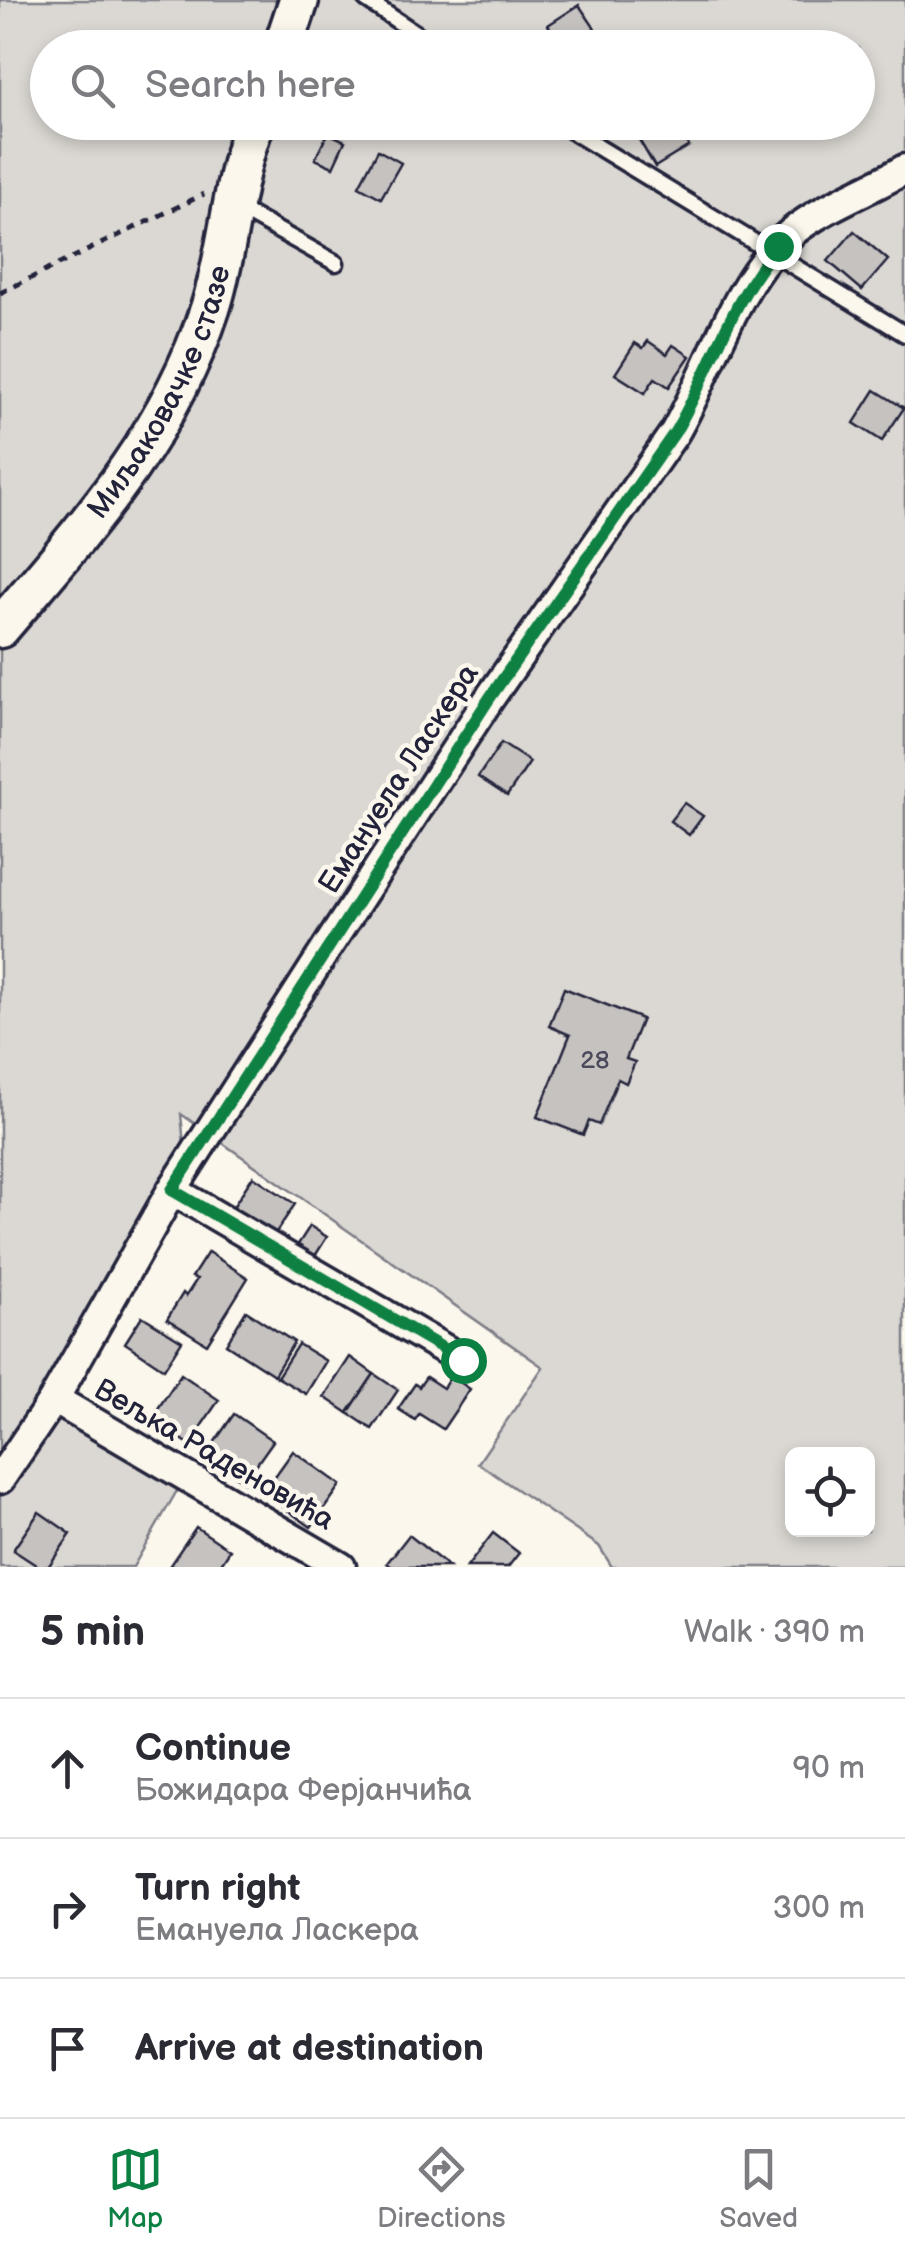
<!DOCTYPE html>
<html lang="en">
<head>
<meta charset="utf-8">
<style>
	body { margin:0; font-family:"Balsamiq Sans",sans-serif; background:#f7f7f7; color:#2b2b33 }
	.controls { position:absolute; right:30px; bottom:30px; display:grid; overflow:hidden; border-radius:15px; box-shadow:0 5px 15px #0003 }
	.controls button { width:90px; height:90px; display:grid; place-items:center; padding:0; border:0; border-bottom:2px solid #e1e1e2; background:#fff; color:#2b2b33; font:50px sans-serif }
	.stop { position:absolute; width:30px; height:30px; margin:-22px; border:8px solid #0b8043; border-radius:50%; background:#fff }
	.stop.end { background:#0b8043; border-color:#fff; box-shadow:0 2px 10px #0008 }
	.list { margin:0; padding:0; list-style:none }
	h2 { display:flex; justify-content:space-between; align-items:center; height:130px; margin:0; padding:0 40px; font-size:42px }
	h2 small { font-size:32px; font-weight:400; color:#7c7c81 }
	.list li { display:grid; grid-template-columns:65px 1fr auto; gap:30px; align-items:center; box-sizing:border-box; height:140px; padding:0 40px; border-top:2px solid #e1e1e2 }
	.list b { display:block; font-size:38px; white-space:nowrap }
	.list p { margin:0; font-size:32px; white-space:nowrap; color:#7c7c81 }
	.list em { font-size:32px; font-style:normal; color:#7c7c81 }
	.icon { flex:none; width:55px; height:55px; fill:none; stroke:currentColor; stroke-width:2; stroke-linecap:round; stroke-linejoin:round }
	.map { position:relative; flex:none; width:905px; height:1567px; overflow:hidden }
	.search { position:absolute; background:#fff; box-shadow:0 5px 15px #0003; left:30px; right:30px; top:30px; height:110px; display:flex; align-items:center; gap:25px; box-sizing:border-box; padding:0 35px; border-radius:55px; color:#7c7c81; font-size:38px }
	.sheet { height:550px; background:#fff }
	nav { display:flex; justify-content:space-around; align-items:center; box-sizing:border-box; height:140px; border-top:2px solid #e1e1e2; background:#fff; font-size:28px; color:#7c7c81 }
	nav a { display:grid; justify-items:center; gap:5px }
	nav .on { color:#0b8043 }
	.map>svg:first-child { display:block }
	.green { fill:#dbd8d3; stroke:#7e7d87; stroke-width:2.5; fill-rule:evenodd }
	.building { fill:#c6c2c0; stroke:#22223b; stroke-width:2.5 }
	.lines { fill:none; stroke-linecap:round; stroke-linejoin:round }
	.lane-casing { stroke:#22223b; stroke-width:21 }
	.street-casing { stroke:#22223b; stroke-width:35 }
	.secondary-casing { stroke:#22223b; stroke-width:45 }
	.path { stroke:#22223b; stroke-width:5; stroke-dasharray:8 8; stroke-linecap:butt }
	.lane { stroke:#fbf7ec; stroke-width:14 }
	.street { stroke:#fbf7ec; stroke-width:28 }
	.secondary { stroke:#fbf7ec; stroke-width:38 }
	.route { stroke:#0b8043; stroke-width:12 }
	.labels { text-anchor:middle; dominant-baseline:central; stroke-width:9; stroke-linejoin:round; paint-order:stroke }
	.number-label { font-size:25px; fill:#4b4a5c }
	.street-label { font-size:30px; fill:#22223b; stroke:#fbf7ec }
</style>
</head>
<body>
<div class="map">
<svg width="905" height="1567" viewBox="0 0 905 1567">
	<rect width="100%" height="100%" fill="#fbf7ec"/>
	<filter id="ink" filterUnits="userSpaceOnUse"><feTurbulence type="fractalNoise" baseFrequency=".01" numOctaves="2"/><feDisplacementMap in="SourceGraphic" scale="20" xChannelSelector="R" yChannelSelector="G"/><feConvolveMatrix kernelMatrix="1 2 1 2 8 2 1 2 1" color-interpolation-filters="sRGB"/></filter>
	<g filter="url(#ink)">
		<path class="green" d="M0,0H905V1567H612L599,1546L478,1463L543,1367L181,1114L184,1145L34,1401L178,1489L133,1567H0ZM48,48H858V122H48ZM792,1454H868V1530H792Z"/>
		<g class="building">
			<polygon points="579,5 608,48 563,48 548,25"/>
			<polygon points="652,122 675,122 689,146 655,167 635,133"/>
			<polygon points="328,133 345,141 333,167 315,159"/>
			<polygon points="378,150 401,163 381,198 359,186"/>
			<polygon points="854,231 888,260 862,290 828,261"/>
			<polygon points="648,341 667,354 673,345 690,356 669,387 655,378 645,393 615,374 635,343 643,348"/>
			<polygon points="875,390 904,408 882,441 854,423"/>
			<polygon points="501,743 530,762 507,796 478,777"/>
			<polygon points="684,803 703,816 689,835 670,821"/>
			<polygon points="564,988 642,1019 626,1059 635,1062 626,1083 618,1079 599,1125 589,1121 583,1135 537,1117 570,1035 549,1026"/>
			<polygon points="253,1176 295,1204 275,1234 233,1207"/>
			<polygon points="310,1226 327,1237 315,1256 297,1246"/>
			<polygon points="208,1252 248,1278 207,1344 167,1319 183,1293 186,1296 197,1279 192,1277"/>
			<polygon points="246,1311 294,1342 274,1375 226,1344"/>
			<polygon points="142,1316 182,1341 164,1369 125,1343"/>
			<polygon points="298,1344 326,1361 306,1394 277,1377"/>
			<polygon points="350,1357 374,1374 348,1413 324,1397"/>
			<polygon points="181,1374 219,1400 189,1444 151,1419"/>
			<polygon points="374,1374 398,1390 372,1429 348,1413"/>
			<polygon points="451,1376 470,1389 443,1429 419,1414 415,1420 398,1409 415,1384 419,1387 426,1377 443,1388"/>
			<polygon points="234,1414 273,1441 244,1482 205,1456"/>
			<polygon points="293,1451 341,1485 311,1527 263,1493"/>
			<polygon points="39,1512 71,1534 48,1567 39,1567 13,1550"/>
			<polygon points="196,1527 230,1550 219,1567 172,1567 170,1565"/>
			<polygon points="493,1533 519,1553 508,1567 467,1567"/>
			<polygon points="409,1535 449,1567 392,1567 387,1563"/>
		</g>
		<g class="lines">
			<defs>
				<g id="lane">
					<polyline points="366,0 438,48"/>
					<polyline points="557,122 905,334"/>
					<polyline points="236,207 336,263"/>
				</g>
				<g id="street">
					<polyline points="172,1190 463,1360"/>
					<polyline points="54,1399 341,1567"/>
					<path d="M0,1479L54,1399L172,1190L332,940L489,699L675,432C711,370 735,279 791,233C824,206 868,191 905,169"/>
				</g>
				<g id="secondary">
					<polyline points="283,48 299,0"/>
					<path id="s1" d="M0,628C86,527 167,439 210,309C230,247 231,183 255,122"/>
				</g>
			</defs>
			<use href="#lane" class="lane-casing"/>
			<use href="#street" class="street-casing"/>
			<use href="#secondary" class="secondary-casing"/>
			<polyline class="path" points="0,293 204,194"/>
			<use href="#lane" class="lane"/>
			<use href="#street" class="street"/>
			<use href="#secondary" class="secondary"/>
		</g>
	</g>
	<g class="lines" filter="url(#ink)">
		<path class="route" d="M463,1360L172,1190L489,699L675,432C711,371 731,299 778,246"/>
	</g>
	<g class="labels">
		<g class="number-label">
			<text x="595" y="1060">28</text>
		</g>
		<g class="street-label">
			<text stroke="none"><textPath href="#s1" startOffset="288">Миљаковачке стазе</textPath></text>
			<text transform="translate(399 779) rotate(-57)">Емануела Ласкера</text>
			<text transform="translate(214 1455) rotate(30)">Вељка Раденовића</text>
		</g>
	</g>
</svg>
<div class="controls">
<button><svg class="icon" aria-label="locate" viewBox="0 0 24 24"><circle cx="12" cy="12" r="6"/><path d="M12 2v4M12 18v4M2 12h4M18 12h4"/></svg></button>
</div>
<div class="stop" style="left:463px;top:1360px"></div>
<div class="stop end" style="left:778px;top:246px"></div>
<div class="search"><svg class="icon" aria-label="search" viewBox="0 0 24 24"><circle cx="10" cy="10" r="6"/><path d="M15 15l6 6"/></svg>Search here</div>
</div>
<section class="sheet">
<h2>5 min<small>Walk · 390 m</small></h2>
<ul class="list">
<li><svg class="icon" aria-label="ahead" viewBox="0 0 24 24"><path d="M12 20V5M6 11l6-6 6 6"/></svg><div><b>Continue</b><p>Божидара Ферјанчића</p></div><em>90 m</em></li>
<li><svg class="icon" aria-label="right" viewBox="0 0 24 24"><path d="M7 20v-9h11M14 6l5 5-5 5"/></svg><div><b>Turn right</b><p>Емануела Ласкера</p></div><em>300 m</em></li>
<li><svg class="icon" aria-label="arrive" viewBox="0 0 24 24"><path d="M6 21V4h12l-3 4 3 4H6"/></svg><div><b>Arrive at destination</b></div></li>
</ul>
</section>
<nav>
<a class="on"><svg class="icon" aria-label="map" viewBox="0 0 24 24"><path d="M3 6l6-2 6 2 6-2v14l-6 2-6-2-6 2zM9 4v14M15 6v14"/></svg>Map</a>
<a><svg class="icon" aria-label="directions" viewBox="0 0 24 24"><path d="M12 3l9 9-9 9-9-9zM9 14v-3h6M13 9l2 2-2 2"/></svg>Directions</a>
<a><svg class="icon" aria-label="saved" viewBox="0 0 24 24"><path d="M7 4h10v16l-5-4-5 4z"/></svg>Saved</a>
</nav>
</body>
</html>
